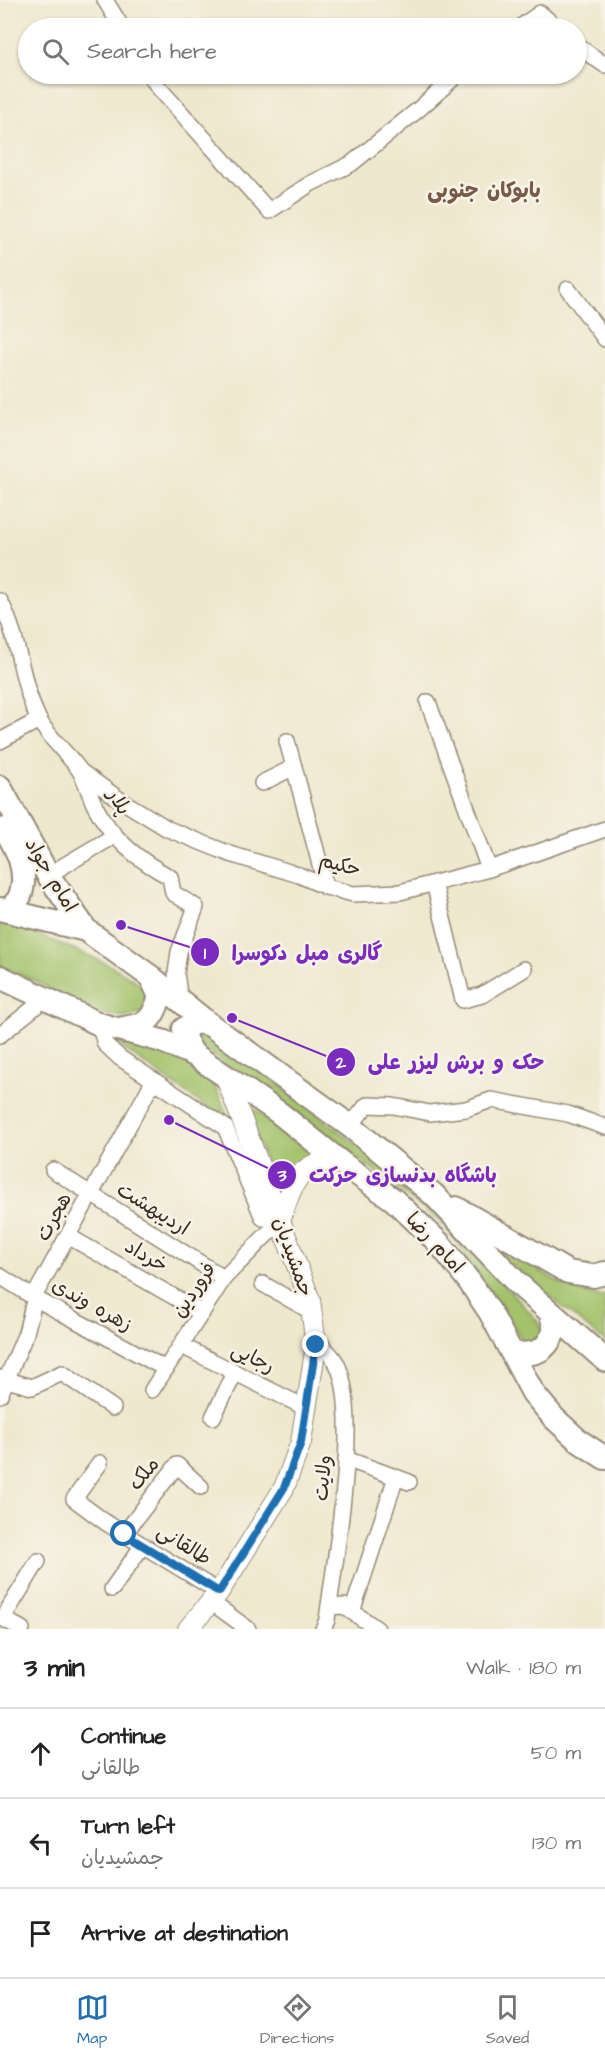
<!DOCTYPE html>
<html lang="en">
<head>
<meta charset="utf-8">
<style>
	body { margin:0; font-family:"Architects Daughter","Playpen Sans Arabic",sans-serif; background:#f2f2f2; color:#222 }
	.stop { position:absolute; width:18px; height:18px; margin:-14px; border:4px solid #1f6fb2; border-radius:50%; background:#fff }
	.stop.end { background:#1f6fb2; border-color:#fff; box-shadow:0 2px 6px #0008 }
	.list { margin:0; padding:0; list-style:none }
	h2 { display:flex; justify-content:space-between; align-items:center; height:78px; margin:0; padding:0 24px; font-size:26px }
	h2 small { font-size:20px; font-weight:400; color:#767676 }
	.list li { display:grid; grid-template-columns:39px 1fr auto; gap:18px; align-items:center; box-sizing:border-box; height:90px; padding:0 24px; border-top:2px solid #e0e0e0 }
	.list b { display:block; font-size:22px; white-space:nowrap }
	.list p { margin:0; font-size:20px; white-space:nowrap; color:#767676 }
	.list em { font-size:20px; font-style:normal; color:#767676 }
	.icon { flex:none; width:33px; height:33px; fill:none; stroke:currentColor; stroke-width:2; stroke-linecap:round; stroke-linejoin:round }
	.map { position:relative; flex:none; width:605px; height:1629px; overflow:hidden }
	.search { position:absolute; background:#fff; box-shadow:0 2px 4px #0004; left:18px; right:18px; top:18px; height:66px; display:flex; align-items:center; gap:15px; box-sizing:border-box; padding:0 21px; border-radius:33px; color:#767676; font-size:22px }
	.sheet { height:348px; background:#fff }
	nav { display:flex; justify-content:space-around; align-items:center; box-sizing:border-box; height:84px; border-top:2px solid #e0e0e0; background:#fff; font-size:16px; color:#767676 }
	nav a { display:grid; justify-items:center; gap:3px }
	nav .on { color:#1f6fb2 }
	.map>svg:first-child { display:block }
	.green { fill:#a3c26a; stroke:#6f7644; stroke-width:1.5 }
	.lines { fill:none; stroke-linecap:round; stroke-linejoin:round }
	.minor-casing { stroke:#958976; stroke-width:18 }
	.tertiary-casing { stroke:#958976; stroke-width:22 }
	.secondary-casing { stroke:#958976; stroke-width:26 }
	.minor { stroke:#fff; stroke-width:15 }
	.tertiary { stroke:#fff; stroke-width:20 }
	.secondary { stroke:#fff; stroke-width:22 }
	.route { stroke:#1f6fb2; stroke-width:8 }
	.labels { text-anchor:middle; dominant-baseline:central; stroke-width:5; stroke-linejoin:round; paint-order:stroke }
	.street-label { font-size:20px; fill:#3b2a1e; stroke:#f7f3e8 }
	.neighbourhood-label { font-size:21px; font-weight:bold; fill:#785a48; stroke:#f7f3e8 }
	.leader { fill:none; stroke:#7b2cbf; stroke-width:2 }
	.callout-dot { fill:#7b2cbf; stroke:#f7f3e8; stroke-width:2 }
	.mark-label { font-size:18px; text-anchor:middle; font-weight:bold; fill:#fff }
	.callout-label { font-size:21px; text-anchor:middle; font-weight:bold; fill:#7b2cbf; stroke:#f7f3e8; stroke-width:5; stroke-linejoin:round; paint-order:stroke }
</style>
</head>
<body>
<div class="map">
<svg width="605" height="1629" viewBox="0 0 605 1629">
	<rect width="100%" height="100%" fill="#f7f3e8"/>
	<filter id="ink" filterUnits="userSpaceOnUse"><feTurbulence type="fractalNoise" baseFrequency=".0167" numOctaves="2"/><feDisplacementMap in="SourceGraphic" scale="12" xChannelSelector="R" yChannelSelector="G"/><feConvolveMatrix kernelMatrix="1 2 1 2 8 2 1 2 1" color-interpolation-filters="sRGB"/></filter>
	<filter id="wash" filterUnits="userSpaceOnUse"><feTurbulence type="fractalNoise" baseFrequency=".008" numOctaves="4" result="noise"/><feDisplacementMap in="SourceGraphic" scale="24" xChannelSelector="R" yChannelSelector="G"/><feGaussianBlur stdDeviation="1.35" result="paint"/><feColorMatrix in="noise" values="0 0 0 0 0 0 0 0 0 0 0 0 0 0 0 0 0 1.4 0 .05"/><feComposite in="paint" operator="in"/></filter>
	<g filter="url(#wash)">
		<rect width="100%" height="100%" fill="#efe8ce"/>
		<g class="green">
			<path d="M0,921C22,928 41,936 61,944C96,959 122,967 151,994L141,1013L124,1017L103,1014L81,1007L37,982L0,966Z"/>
			<polygon points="201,1031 212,1033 413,1188 487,1265 541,1325 544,1337 525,1344 464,1253 438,1221 324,1132 203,1049 196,1040"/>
			<path d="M114,1042C149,1048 198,1054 216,1089C222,1100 226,1112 230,1124Z"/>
			<polygon points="242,1101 318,1152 280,1199"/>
			<polygon points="460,1216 518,1257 560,1283 599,1297 605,1296 605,1342 503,1258"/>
		</g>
	</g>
	<g filter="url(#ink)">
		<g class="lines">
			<defs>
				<g id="minor">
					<polyline points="105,0 122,28"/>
					<polyline points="519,28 540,13 557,28"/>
					<polyline points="576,45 605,65"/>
					<polyline points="149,74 159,88 269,211 310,184 351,164 419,109 458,74"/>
					<polyline points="568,289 605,339"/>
					<path d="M0,601C20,638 20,681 38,718C46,735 67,753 78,768C86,779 89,794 95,806C112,839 138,860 170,877L173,893L196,907L179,952L176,973L180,1000"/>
					<polyline points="428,702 489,869"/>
					<polyline points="0,741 39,720"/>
					<polyline points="287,741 326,887"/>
					<polyline points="80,771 119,799 168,829 230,854 299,875 326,887 353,894 400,892 489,869 605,829"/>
					<polyline points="262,783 294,767"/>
					<polyline points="48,875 114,836"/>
					<polyline points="434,883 463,1000 482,995 524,969"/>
					<polyline points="99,1024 105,1044 120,1058 225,1127 263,1218"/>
					<polyline points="0,1035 46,998"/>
					<polyline points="350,1126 367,1105 393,1106 430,1113 466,1109 491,1100 568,1114 605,1127"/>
					<polyline points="53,1170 224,1278"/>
					<polyline points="68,1236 202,1313"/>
					<polyline points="0,1276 38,1300 166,1369"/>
					<polyline points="263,1284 312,1312"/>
					<path d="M315,1338C321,1345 329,1352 334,1359C364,1403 334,1564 327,1620L323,1629"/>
					<polyline points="182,1346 306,1408"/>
					<polyline points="0,1378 32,1387 62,1373 113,1408"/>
					<polyline points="152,1390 224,1278 280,1221"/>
					<polyline points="0,1395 26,1333 36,1293 154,1080"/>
					<polyline points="213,1417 235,1373"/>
					<polyline points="346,1459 409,1482"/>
					<polyline points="100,1463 74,1499 105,1522 219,1592"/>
					<polyline points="124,1534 177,1465 201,1487"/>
					<polyline points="112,1589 143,1545"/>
					<polyline points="211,1602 248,1629"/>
					<polyline points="329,1607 344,1606 377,1629"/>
					<polyline points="352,1612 396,1477"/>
					<polyline points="0,1617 22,1629"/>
					<polyline points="3,1618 38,1561"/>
				</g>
				<g id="tertiary">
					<path d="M280,1221C288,1200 293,1170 319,1163C326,1161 336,1163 343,1164"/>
					<polyline points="188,1629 219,1592 284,1488 301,1442 316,1345 310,1300 225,1075"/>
				</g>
				<g id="secondary">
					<polyline points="0,787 48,875 86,930"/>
					<path d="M5,829C17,849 29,872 20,896C18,901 12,906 9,911"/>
					<path d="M0,909L86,930L151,977L160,997C151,1024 146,1024 119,1029"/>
					<polyline points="0,977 99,1024 162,1041 193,1054 278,1112 343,1164 394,1200 439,1243 469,1281 490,1312 533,1393 554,1418 579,1441 605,1458"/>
					<polyline points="151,977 209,1024 350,1126 434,1195 516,1282 605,1360"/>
					<polyline points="193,1054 185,1040 184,1029 195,1022 209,1024"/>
					<polyline points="456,1208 568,1272 593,1276 605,1273"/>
					<path d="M513,1354C537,1354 545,1353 555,1330L551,1314"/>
				</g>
			</defs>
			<use href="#minor" class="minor-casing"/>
			<use href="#tertiary" class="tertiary-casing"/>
			<use href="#secondary" class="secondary-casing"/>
			<use href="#minor" class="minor"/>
			<use href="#tertiary" class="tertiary"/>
			<use href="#secondary" class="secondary"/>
		</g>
	</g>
	<g class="lines" filter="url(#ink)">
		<polyline class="route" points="124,1534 219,1592 284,1488 301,1442 316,1345"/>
	</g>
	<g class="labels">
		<g class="street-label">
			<text transform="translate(119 802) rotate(60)">پلار</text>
			<text transform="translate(340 865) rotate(15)">حکیم</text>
			<text transform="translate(51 875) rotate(59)">امام جواد</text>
			<text transform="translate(153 1209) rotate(32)">اردیبهشت</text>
			<text transform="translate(54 1217) rotate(-61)">هجرت</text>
			<text transform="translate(435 1243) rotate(47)">امام رضا</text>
			<text transform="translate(146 1256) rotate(30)">خرداد</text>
			<text transform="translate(293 1257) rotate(70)">جمشیدیان</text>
			<text transform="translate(194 1290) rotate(-56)">فروردین</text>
			<text transform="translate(92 1305) rotate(29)">زهره وندی</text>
			<text transform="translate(253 1358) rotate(26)">رجایی</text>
			<text transform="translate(144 1474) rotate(-51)">ملک</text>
			<text transform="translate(323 1478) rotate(-85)">ولایت</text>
			<text transform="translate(184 1545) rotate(32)">طالقانی</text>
		</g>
		<g class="neighbourhood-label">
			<text x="484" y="190">بابوکان جنوبی</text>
		</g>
	</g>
	<path class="leader" d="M121 925L205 952M232 1018L341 1062M169 1120L282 1175"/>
	<g class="callout-dot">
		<circle cx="121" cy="925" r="6"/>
		<circle cx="232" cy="1018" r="6"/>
		<circle cx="169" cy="1120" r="6"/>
		<circle cx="205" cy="952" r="15"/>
		<circle cx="341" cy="1062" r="15"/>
		<circle cx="282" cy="1175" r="15"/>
	</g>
	<g class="mark-label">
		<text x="205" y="959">1</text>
		<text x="341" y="1068">2</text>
		<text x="282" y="1181">3</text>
	</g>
	<g class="callout-label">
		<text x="307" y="960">گالری مبل دکوسرا</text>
		<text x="456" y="1069">حک و برش لیزر علی</text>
		<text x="403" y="1182">باشگاه بدنسازی حرکت</text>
	</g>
</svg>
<div class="stop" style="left:124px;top:1534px"></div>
<div class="stop end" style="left:316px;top:1345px"></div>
<div class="search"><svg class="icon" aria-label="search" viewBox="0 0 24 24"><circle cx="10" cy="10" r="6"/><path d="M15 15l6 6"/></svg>Search here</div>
</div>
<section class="sheet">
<h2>3 min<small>Walk · 180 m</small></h2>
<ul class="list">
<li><svg class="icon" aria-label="ahead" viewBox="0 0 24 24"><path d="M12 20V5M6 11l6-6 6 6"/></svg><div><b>Continue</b><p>طالقانی</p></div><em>50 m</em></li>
<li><svg class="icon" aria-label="left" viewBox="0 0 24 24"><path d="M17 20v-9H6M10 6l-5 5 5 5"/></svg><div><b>Turn left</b><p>جمشیدیان</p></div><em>130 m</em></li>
<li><svg class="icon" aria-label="arrive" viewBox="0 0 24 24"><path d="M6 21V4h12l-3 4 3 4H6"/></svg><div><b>Arrive at destination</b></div></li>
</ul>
</section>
<nav>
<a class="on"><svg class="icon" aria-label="map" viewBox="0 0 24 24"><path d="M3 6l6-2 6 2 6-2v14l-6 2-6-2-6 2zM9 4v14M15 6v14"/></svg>Map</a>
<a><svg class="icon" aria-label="directions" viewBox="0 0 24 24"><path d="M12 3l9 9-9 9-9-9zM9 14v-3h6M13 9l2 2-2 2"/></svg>Directions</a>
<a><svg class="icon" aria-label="saved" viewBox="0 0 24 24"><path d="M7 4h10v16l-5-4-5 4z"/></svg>Saved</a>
</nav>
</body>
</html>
